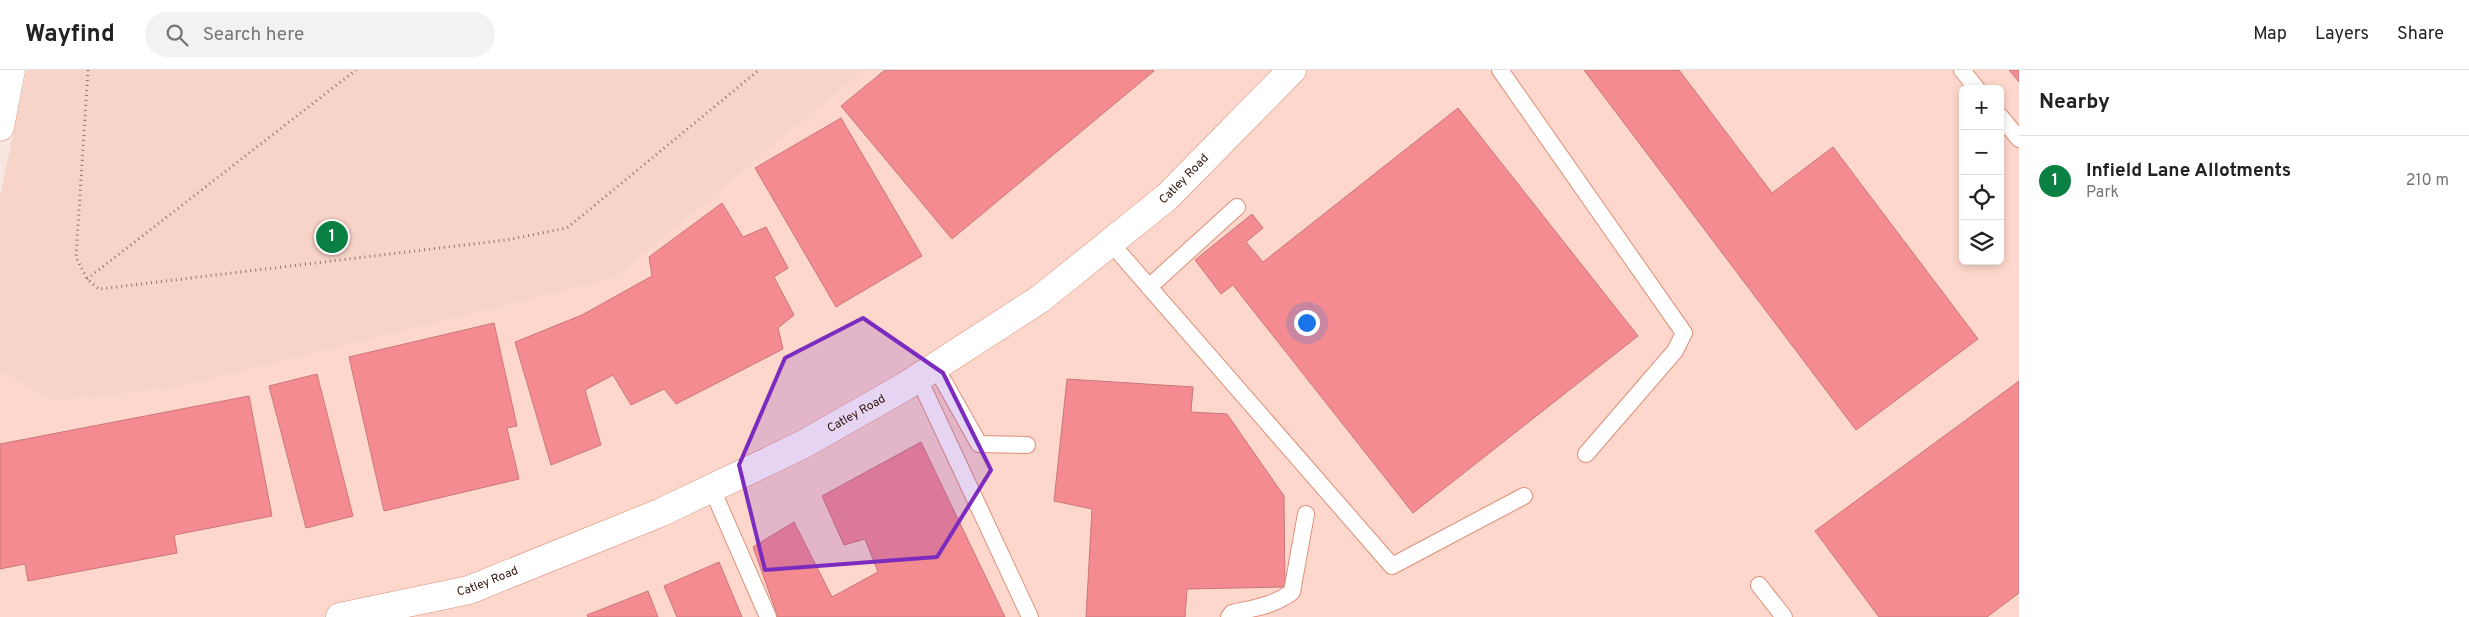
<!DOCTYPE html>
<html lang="en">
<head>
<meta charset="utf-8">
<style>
	body { margin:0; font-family:Overpass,sans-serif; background:#f2f2f2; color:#222 }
	.controls { position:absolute; right:15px; top:15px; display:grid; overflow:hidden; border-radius:8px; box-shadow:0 2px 8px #0003 }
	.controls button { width:45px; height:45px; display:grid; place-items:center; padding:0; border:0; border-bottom:1px solid #e0e0e0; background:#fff; color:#222; font:25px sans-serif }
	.you { position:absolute; left:1306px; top:252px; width:18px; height:18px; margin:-12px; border:4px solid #fff; border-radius:50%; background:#1a73e8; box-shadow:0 0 0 8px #1a73e833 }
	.badge { display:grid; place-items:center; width:32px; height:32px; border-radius:50%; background:#0b8043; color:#fff; font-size:16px; font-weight:700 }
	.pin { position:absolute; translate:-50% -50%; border:2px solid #fff; box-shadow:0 1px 5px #0006 }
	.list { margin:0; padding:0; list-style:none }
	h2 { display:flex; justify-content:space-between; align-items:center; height:65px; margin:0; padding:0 20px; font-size:21px }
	h2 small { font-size:16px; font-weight:400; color:#767676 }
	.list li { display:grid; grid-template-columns:32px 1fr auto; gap:15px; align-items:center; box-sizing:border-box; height:90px; padding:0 20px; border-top:1px solid #e0e0e0 }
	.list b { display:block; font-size:19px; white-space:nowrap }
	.list p { margin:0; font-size:16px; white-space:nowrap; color:#767676 }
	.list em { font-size:16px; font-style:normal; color:#767676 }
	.icon { flex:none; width:28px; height:28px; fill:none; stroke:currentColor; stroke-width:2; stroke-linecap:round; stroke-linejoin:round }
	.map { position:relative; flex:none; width:2019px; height:547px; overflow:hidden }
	header { display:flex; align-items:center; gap:30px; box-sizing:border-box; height:70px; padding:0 25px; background:#fff; border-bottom:1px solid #e0e0e0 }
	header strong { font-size:24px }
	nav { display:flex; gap:28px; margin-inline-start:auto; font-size:18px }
	.search { width:350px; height:45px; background:#f2f2f2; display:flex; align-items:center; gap:12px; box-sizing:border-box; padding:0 18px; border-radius:28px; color:#767676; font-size:19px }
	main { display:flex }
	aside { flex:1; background:#fff }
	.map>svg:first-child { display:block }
	.built { fill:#fdd7cb; fill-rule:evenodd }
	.green { fill:#f8d3c7 }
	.building { fill:#f48b90; stroke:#ca777b }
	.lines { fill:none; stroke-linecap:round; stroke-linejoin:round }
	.lane-casing { stroke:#de8f77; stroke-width:18 }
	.street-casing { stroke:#de8f77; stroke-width:29 }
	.path { stroke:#8d756d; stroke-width:3; stroke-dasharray:1 4; stroke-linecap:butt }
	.lane { stroke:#fff; stroke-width:16 }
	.street { stroke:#fff; stroke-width:28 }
	.marked { fill:#7b2cbf; fill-opacity:0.2; stroke:#7b2cbf; stroke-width:4; stroke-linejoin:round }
	.labels { text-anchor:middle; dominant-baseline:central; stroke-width:4; stroke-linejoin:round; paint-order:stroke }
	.street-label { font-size:12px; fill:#2f1108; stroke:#fff }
</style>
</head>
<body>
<header>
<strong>Wayfind</strong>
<div class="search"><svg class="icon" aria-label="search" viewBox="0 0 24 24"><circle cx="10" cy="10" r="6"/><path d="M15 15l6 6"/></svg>Search here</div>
<nav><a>Map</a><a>Layers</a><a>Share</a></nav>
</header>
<main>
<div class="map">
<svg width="2019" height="547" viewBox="0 0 2019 547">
	<rect width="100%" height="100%" fill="#f8e7e1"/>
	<path class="built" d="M864,0H2019V547H0V301L53,331L179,317L615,208ZM1963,19H2000V191H1963Z"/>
	<polygon class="green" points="27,0 864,0 615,208 179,317 53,331 0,301 0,126"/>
	<g class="building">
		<polygon points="885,0 1153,0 1154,1 952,169 841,36"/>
		<polygon points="1584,0 1679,0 1772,123 1833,77 1978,269 1856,360"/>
		<polygon points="2009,0 2019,0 2019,12"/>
		<polygon points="1458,38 1638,266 1413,443 1233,215 1221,224 1195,190 1252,144 1263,158 1246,172 1263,192"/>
		<polygon points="841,48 922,186 836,237 755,98"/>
		<polygon points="722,133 743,167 766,157 788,198 774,207 794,245 778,258 783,279 676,334 664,319 631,335 613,305 585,320 601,375 551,395 515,272 582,245 652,206 649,187"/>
		<polygon points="494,253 517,356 507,358 519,409 384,441 349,287"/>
		<polygon points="317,304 353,446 306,458 269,316"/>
		<polygon points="1067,309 1193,317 1191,342 1227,344 1284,426 1285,517 1187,519 1185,547 1086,547 1092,439 1054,431"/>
		<polygon points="2019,311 2019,523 1987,547 1879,547 1815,461"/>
		<polygon points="249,326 272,446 174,465 177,483 28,511 25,494 0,499 0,374"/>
		<polygon points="921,372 1005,547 778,547 753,477 794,452 832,527 878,502 865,469 844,475 822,426"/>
		<polygon points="719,492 742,547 677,547 664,516"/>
		<polygon points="648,521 658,547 588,547 587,545"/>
	</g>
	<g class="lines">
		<defs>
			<g id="lane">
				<polyline points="1500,0 1684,263 1675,281 1586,384"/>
				<polyline points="1962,0 1977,19"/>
				<polyline points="2000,46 2019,69"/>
				<polyline points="1110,172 1392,496 1524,426"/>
				<polyline points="1149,217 1237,137"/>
				<polyline points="935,296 979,374 1027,375"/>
				<polyline points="918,307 1030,547"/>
				<polyline points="712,419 768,547"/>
				<polyline points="1759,515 1784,547"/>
				<path d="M1229,547L1232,543C1254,538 1273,536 1292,522L1306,444"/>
			</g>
			<g id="street">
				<polyline points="0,57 11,0"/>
				<path id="s1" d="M340,547L469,520L662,442L802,375L904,317L1040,229L1167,127L1292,0"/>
			</g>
		</defs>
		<use href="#lane" class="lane-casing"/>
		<use href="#street" class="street-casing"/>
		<g class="path">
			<polyline points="88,0 76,187 87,209 99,219 506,170 567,158 759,0"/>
			<polyline points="87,209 356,0"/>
		</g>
		<use href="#lane" class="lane"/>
		<use href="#street" class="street"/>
	</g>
	<path class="marked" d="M863,248L943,303L991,400L937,487L765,500L739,395L785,288Z"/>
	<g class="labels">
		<g class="street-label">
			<text stroke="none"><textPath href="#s1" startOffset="962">Catley Road</textPath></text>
			<text stroke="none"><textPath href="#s1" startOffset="558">Catley Road</textPath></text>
			<text stroke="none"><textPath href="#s1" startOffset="152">Catley Road</textPath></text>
		</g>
	</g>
</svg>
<div class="controls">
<button>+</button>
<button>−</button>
<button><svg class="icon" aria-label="locate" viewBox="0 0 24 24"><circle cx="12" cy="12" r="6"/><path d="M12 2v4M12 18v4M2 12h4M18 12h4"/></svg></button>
<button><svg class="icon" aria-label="layers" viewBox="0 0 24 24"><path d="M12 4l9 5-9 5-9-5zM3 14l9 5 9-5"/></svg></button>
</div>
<div class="you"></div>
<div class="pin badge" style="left:332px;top:167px">1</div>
</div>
<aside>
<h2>Nearby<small></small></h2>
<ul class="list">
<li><span class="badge">1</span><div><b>Infield Lane Allotments</b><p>Park</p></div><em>210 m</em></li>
</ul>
</aside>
</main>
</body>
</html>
